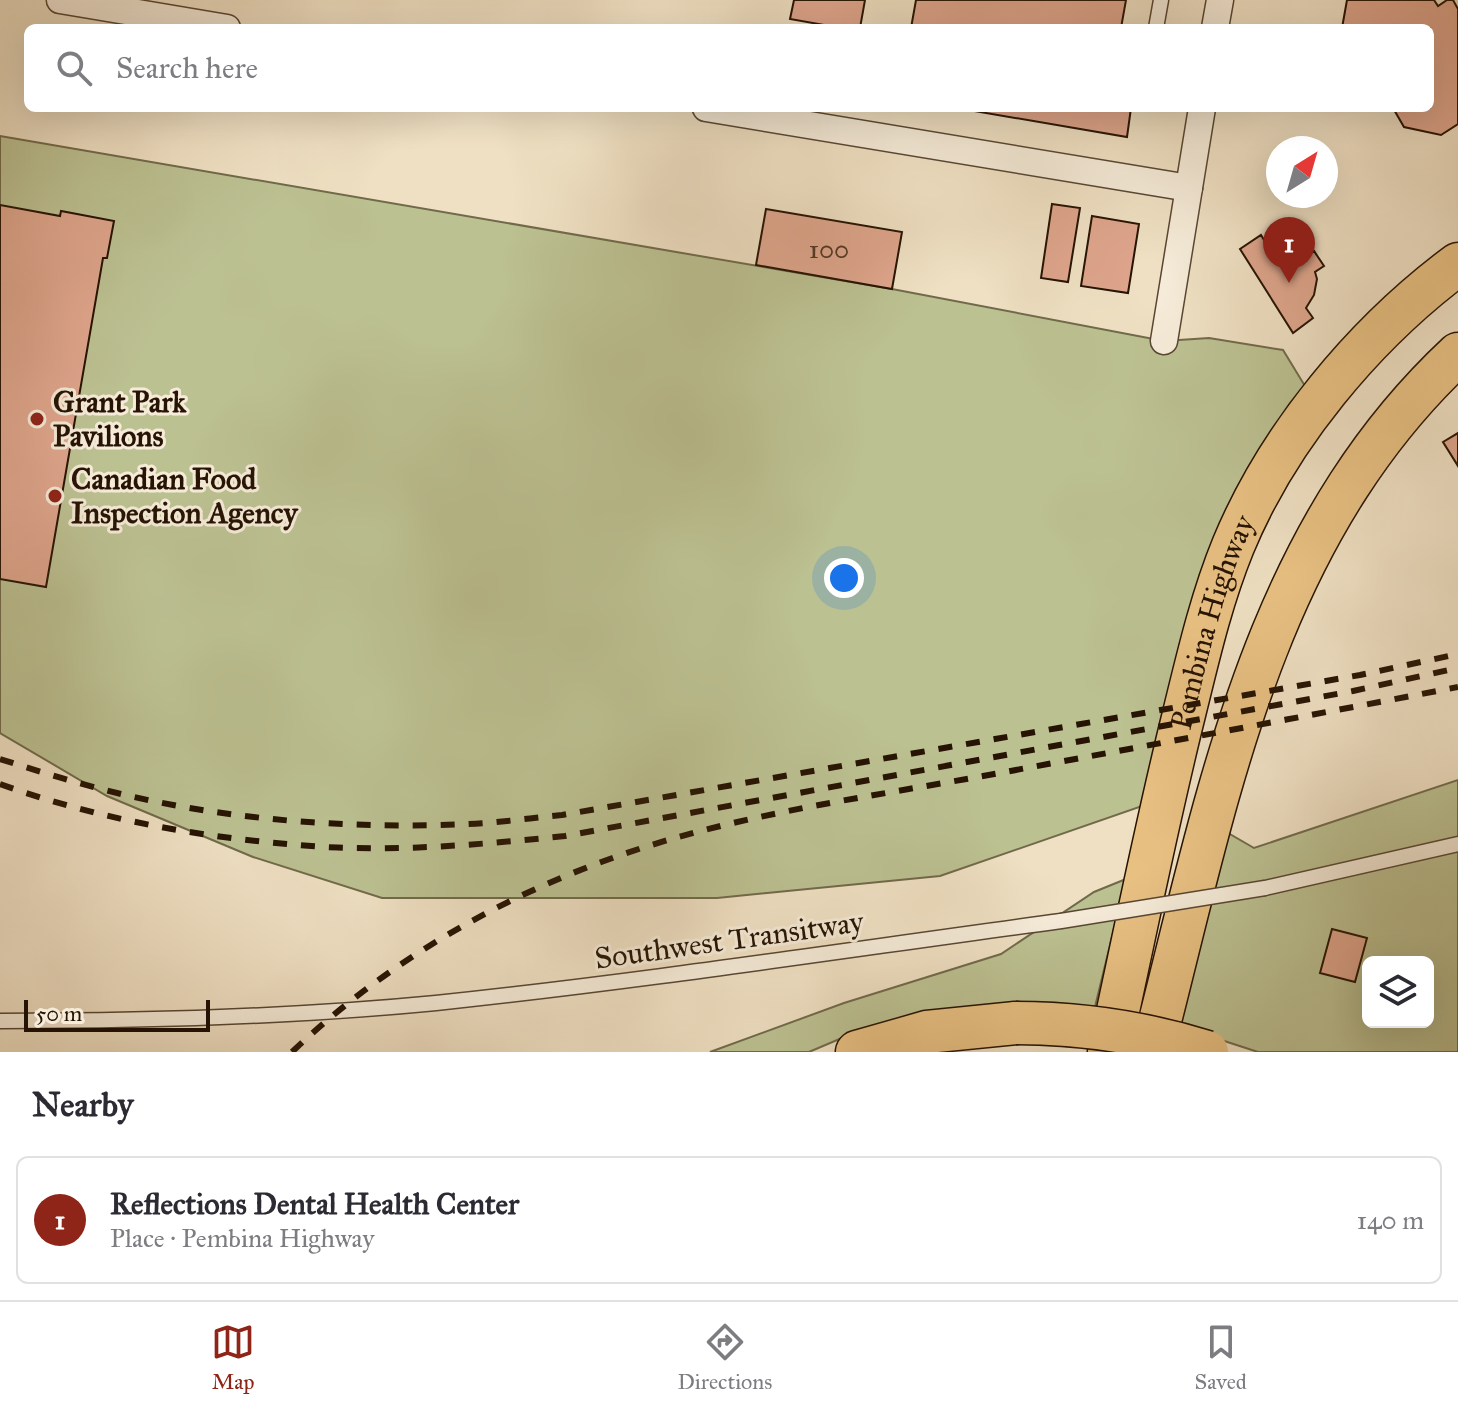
<!DOCTYPE html>
<html lang="en">
<head>
<meta charset="utf-8">
<style>
	body { margin:0; font-family:"IM FELL Great Primer",serif; background:#f7f7f7; color:#2b2b33 }
	.controls { position:absolute; right:24px; bottom:24px; display:grid; overflow:hidden; border-radius:12px; box-shadow:0 8px 32px #0002 }
	.controls button { width:72px; height:72px; display:grid; place-items:center; padding:0; border:0; border-bottom:2px solid #e1e1e2; background:#fff; color:#2b2b33; font:40px sans-serif }
	.compass { position:absolute; left:1266px; top:136px; width:72px; height:72px; border-radius:50%; background:#fff; box-shadow:0 8px 32px #0002; rotate:37deg }
	.scale { position:absolute; left:24px; bottom:20px; width:186px; box-sizing:border-box; padding-left:8px; border:4px solid #261303; border-top:0; font-size:22px; line-height:28px; white-space:nowrap; color:#261303; -webkit-text-stroke:6px #f5ebd8; paint-order:stroke }
	.you { position:absolute; left:844px; top:578px; width:28px; height:28px; margin:-20px; border:6px solid #fff; border-radius:50%; background:#1a73e8; box-shadow:0 0 0 12px #1a73e833 }
	.badge { display:grid; place-items:center; width:52px; height:52px; border-radius:50%; background:#8f2418; color:#fff; font-size:26px; font-weight:700 }
	.pin { position:absolute; translate:-50% -66px; filter:drop-shadow(0 2px 4px #0008) }
	.pin::after { content:''; position:absolute; top:42px; width:28px; height:24px; background:inherit; clip-path:polygon(0 0,100% 0,50% 100%) }
	.list { margin:0; padding:0; list-style:none }
	h2 { display:flex; justify-content:space-between; align-items:center; height:104px; margin:0; padding:0 32px; font-size:34px }
	h2 small { font-size:26px; font-weight:400; color:#7c7c81 }
	.list li { display:grid; grid-template-columns:52px 1fr auto; gap:24px; align-items:center; box-sizing:border-box; height:128px; margin:0 16px 16px; padding:0 16px; border:2px solid #e1e1e2; border-radius:12px }
	.list b { display:block; font-size:30px; white-space:nowrap }
	.list p { margin:0; font-size:26px; white-space:nowrap; color:#7c7c81 }
	.list em { font-size:26px; font-style:normal; color:#7c7c81 }
	.icon { flex:none; width:44px; height:44px; fill:none; stroke:currentColor; stroke-width:2; stroke-linecap:round; stroke-linejoin:round }
	.map { position:relative; flex:none; width:1458px; height:1052px; overflow:hidden }
	.search { position:absolute; background:#fff; box-shadow:0 8px 32px #0002; left:24px; right:24px; top:24px; height:88px; display:flex; align-items:center; gap:20px; box-sizing:border-box; padding:0 28px; border-radius:12px; color:#7c7c81; font-size:30px }
	.sheet { height:248px; background:#fff }
	nav { display:flex; justify-content:space-around; align-items:center; box-sizing:border-box; height:112px; border-top:2px solid #e1e1e2; background:#fff; font-size:22px; color:#7c7c81 }
	nav a { display:grid; justify-items:center; gap:4px }
	nav .on { color:#8f2418 }
	.map>svg:first-child { display:block }
	.green { fill:#bcc192; stroke:#716a4a; stroke-width:2; fill-rule:evenodd }
	.building { fill:#dea58c; stroke:#261303; stroke-width:2 }
	.lines { fill:none; stroke-linecap:round; stroke-linejoin:round }
	.lane-casing { stroke:#584633; stroke-width:17 }
	.street-casing { stroke:#584633; stroke-width:29 }
	.primary-casing { stroke:#261303; stroke-width:45 }
	.lane { stroke:#f5ebd8; stroke-width:14 }
	.street { stroke:#f5ebd8; stroke-width:26 }
	.primary { stroke:#e8c082; stroke-width:42 }
	.rail { stroke:#261303; stroke-width:6; stroke-dasharray:14 14; stroke-linecap:butt }
	.lane-bridge-casing { stroke:#584633; stroke-width:17; stroke-linecap:butt }
	.primary-bridge-casing { stroke:#261303; stroke-width:45; stroke-linecap:butt }
	.lane-bridge { stroke:#f5ebd8; stroke-width:14 }
	.primary-bridge { stroke:#e8c082; stroke-width:42 }
	.poi-dot { fill:#8f2418; stroke:#f5ebd8; stroke-width:3 }
	.labels { text-anchor:middle; dominant-baseline:central; stroke-width:6; stroke-linejoin:round; paint-order:stroke }
	.number-label { font-size:26px; fill:#543825 }
	.poi-label { font-size:30px; font-weight:bold; fill:#261303; stroke:#f5ebd8; text-anchor:start }
	.street-label { font-size:30px; fill:#261303; stroke:#f5ebd8 }
</style>
</head>
<body>
<div class="map">
<svg width="1458" height="1052" viewBox="0 0 1458 1052">
	<rect width="100%" height="100%" fill="#efe0c3"/>
	<filter id="stains"><feTurbulence type="fractalNoise" baseFrequency=".0025" numOctaves="4"/><feColorMatrix values="0 0 0 0 .2 0 0 0 0 .09 0 0 0 0 .02 0 0 0 .5 -.17"/></filter>
	<radialGradient id="worn" r=".72"><stop offset=".6" stop-color="#630" stop-opacity="0"/><stop offset="1" stop-color="#630" stop-opacity=".3"/></radialGradient>
	<g class="green">
		<polygon points="0,136 892,289 1164,341 1209,338 1283,350 1305,386 1148,804 940,876 717,898 382,898 253,857 107,796 0,733"/>
		<path d="M1458,780V1052H1258L1175,1025L1228,833L1254,848ZM1368,962H1428V1022H1368Z"/>
		<polygon points="1126,879 1094,1011 856,1032 809,1052 710,1052 844,1003 1001,954 1094,892"/>
	</g>
	<g class="building">
		<polygon points="794,0 865,0 860,28 841,28 790,19"/>
		<polygon points="916,0 1126,0 1121,28 911,28"/>
		<polygon points="1347,0 1434,0 1438,6 1447,0 1453,0 1458,9 1458,124 1441,135 1404,127 1393,108 1430,108 1430,28 1342,28"/>
		<polygon points="957,108 1131,108 1127,137"/>
		<polygon points="1052,204 1080,208 1068,282 1041,278"/>
		<polygon points="0,205 60,216 61,211 114,221 107,258 103,258 46,587 0,579"/>
		<polygon points="766,209 902,232 892,289 756,265"/>
		<polygon points="1092,216 1139,224 1128,293 1081,286"/>
		<polygon points="1261,235 1269,248 1293,249 1305,257 1314,251 1324,266 1315,272 1317,279 1314,295 1306,308 1313,318 1293,333 1240,249"/>
		<polygon points="1458,433 1458,466 1443,442"/>
		<polygon points="1332,929 1367,938 1355,982 1320,973"/>
	</g>
	<g class="lines">
		<defs>
			<g id="lane">
				<polyline points="1156,28 1161,0"/>
				<polyline points="1265,888 1458,844"/>
				<path d="M0,1021C145,1021 292,1017 436,1003C645,981 853,949 1061,921"/>
			</g>
			<g id="street">
				<polyline points="60,0 227,28"/>
				<polyline points="1215,28 1220,0"/>
				<polyline points="706,108 1189,188"/>
				<polyline points="1164,341 1202,108"/>
			</g>
			<g id="primary">
				<polyline points="857,1052 927,1032 1016,1023"/>
				<path id="s1" d="M1109,1052C1134,939 1156,826 1184,714C1198,657 1211,600 1233,546C1278,437 1364,334 1458,264"/>
				<path d="M1152,1052C1217,802 1260,539 1458,354"/>
			</g>
		</defs>
		<use href="#lane" class="lane-casing"/>
		<use href="#street" class="street-casing"/>
		<use href="#primary" class="primary-casing"/>
		<use href="#lane" class="lane"/>
		<use href="#street" class="street"/>
		<use href="#primary" class="primary"/>
		<g class="rail">
			<path d="M0,759C44,773 89,787 134,797C241,821 356,829 466,824C498,823 530,818 562,815L1360,675L1458,654"/>
			<path d="M0,784C94,818 198,837 298,845C387,853 477,845 565,836L1353,691L1458,668"/>
			<path d="M292,1052C398,951 528,881 668,840C778,808 893,793 1005,772C1156,744 1307,716 1458,687"/>
		</g>
		<defs>
			<polyline id="lane-bridge" points="1061,921 1265,888"/>
			<path id="primary-bridge" d="M1016,1023C1080,1023 1146,1033 1207,1052"/>
		</defs>
		<use href="#lane-bridge" class="lane-bridge-casing"/>
		<use href="#primary-bridge" class="primary-bridge-casing"/>
		<use href="#lane-bridge" class="lane-bridge"/>
		<use href="#primary-bridge" class="primary-bridge"/>
	</g>
	<g class="poi-dot">
		<circle cx="37" cy="419" r="8"/>
		<circle cx="55" cy="496" r="8"/>
	</g>
	<g class="labels">
		<g class="number-label">
			<text x="829" y="249">100</text>
		</g>
		<g class="poi-label">
			<text x="53" y="402">Grant Park<tspan x="53" dy="34">Pavilions</tspan></text>
			<text x="71" y="479">Canadian Food<tspan x="71" dy="34">Inspection Agency</tspan></text>
		</g>
		<g class="street-label">
			<text stroke="none"><textPath href="#s1" startOffset="442">Pembina Highway</textPath></text>
			<text transform="translate(729 940) rotate(-8)">Southwest Transitway</text>
		</g>
	</g>
	<rect width="100%" height="100%" filter="url(#stains)"/>
	<rect width="100%" height="100%" fill="url(#worn)"/>
</svg>
<div class="controls">
<button><svg class="icon" aria-label="layers" viewBox="0 0 24 24"><path d="M12 4l9 5-9 5-9-5zM3 14l9 5 9-5"/></svg></button>
</div>
<svg class="compass" viewBox="-18 -18 36 36"><path d="M0-13l5 13h-10z" fill="#e53935"/><path d="M0 13l5-13h-10z" fill="#7c7c81"/></svg>
<div class="scale">50 m</div>
<div class="you"></div>
<div class="pin badge" style="left:1289px;top:283px">1</div>
<div class="search"><svg class="icon" aria-label="search" viewBox="0 0 24 24"><circle cx="10" cy="10" r="6"/><path d="M15 15l6 6"/></svg>Search here</div>
</div>
<section class="sheet">
<h2>Nearby<small></small></h2>
<ul class="list">
<li><span class="badge">1</span><div><b>Reflections Dental Health Center</b><p>Place · Pembina Highway</p></div><em>140 m</em></li>
</ul>
</section>
<nav>
<a class="on"><svg class="icon" aria-label="map" viewBox="0 0 24 24"><path d="M3 6l6-2 6 2 6-2v14l-6 2-6-2-6 2zM9 4v14M15 6v14"/></svg>Map</a>
<a><svg class="icon" aria-label="directions" viewBox="0 0 24 24"><path d="M12 3l9 9-9 9-9-9zM9 14v-3h6M13 9l2 2-2 2"/></svg>Directions</a>
<a><svg class="icon" aria-label="saved" viewBox="0 0 24 24"><path d="M7 4h10v16l-5-4-5 4z"/></svg>Saved</a>
</nav>
</body>
</html>
